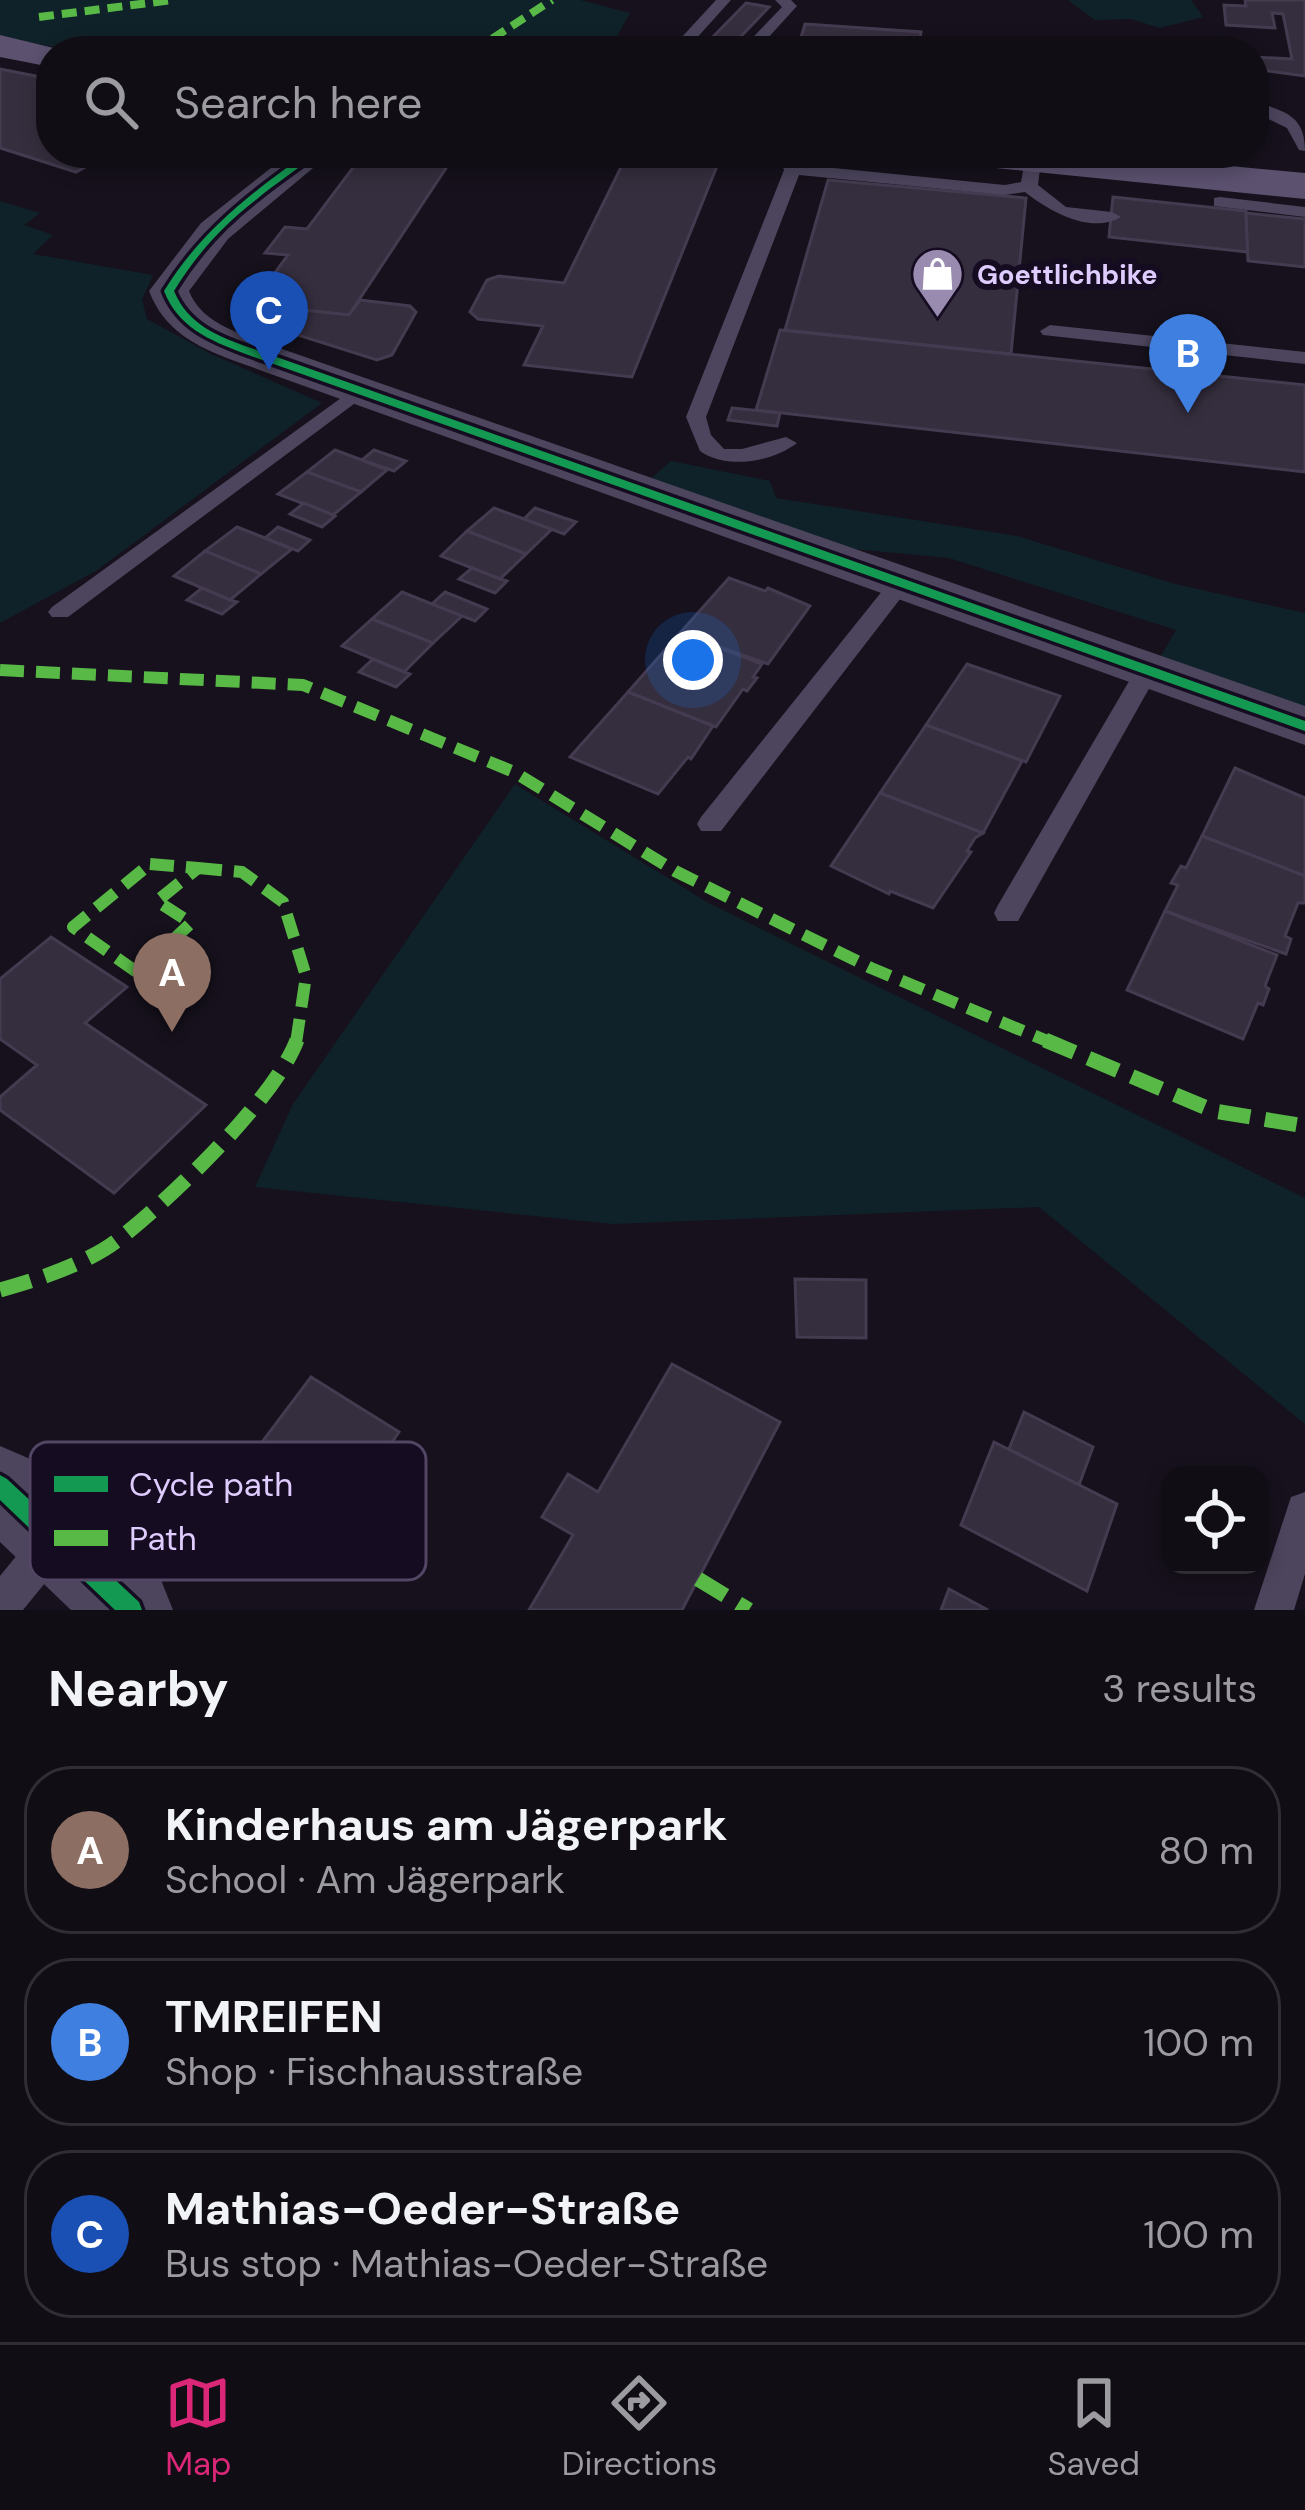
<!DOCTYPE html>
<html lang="en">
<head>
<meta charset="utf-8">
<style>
	body { margin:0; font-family:"DM Sans",sans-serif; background:#1e1b22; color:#f1f3f6 }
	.controls { position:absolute; right:36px; bottom:36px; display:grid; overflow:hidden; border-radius:24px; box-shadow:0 6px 18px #0003 }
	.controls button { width:108px; height:108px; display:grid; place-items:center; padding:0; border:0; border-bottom:3px solid #302d34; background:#100d15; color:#f1f3f6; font:60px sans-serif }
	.you { position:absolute; left:693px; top:660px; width:42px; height:42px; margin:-30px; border:9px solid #fff; border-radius:50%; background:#1a73e8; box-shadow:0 0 0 18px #1a73e833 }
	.badge { display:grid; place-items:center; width:78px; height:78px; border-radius:50%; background:#db2777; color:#fff; font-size:39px; font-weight:700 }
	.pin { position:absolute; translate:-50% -99px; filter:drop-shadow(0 3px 6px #0008) }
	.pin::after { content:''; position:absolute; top:63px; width:42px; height:36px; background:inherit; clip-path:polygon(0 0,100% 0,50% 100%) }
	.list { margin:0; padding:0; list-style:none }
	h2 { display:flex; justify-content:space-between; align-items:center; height:156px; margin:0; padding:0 48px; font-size:51px }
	h2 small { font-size:39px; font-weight:400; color:#9c9ca0 }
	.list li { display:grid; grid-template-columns:78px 1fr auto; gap:36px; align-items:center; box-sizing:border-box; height:168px; margin:0 24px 24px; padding:0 24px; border:3px solid #302d34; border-radius:48px }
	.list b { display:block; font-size:45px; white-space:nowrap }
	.list p { margin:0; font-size:39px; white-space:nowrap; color:#9c9ca0 }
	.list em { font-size:39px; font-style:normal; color:#9c9ca0 }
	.icon { flex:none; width:66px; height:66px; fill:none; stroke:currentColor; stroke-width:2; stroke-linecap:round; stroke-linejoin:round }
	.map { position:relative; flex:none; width:1305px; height:1610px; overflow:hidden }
	.search { position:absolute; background:#100d15; box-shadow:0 6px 18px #0003; left:36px; right:36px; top:36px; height:132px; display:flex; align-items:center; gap:30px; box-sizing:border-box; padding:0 42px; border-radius:48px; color:#9c9ca0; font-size:45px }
	.sheet { height:732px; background:#100d15 }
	nav { display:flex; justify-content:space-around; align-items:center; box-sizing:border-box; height:168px; border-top:3px solid #302d34; background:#100d15; font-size:33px; color:#9c9ca0 }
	nav a { display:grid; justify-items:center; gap:6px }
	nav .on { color:#db2777 }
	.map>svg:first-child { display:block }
	.green { fill:#102229 }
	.building { fill:#352e3e; stroke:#443b50; stroke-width:3 }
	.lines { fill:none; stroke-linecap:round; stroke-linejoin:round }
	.service { fill:#4c455d; fill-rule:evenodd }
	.minor { fill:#4c455d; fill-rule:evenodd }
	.secondary { fill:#5c5270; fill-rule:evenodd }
	.quiet-far2 { stroke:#58b947; stroke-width:8; stroke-dasharray:15 8; stroke-linecap:butt }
	.quiet-far1 { stroke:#58b947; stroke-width:12; stroke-dasharray:24 12; stroke-linecap:butt }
	.quiet { stroke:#58b947; stroke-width:15; stroke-dasharray:32 15; stroke-linecap:butt }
	.cycleway-casing { stroke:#150c21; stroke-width:7 }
	.cycleway { fill:#139951; fill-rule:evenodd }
	.labels { text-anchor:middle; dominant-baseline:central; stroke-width:12; stroke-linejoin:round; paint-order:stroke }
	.far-poi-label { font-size:27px; font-weight:bold; fill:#dfccff; stroke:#150c21; text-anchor:start }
	.key { fill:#150c21; stroke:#524664; stroke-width:3 }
	.key-label { font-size:33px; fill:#dfccff }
</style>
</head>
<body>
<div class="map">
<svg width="1305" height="1610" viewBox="0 0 1305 1610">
	<rect width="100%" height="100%" fill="#16111c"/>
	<g class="green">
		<polygon points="0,0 580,0 630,13 609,51 74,51 0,37"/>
		<polygon points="1068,0 1191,0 1203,17 1160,28 1131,19 1095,20"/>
		<polygon points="0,201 40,213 24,225 53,235 33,254 153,275 142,300 147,319 211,354 322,403 96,571 0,623"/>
		<polygon points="671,461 770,481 776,498 1017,536 1175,584 1305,613 1305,709 1158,661 1176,630 949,558 843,548 647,482"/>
		<polygon points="515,784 707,902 1305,1198 1305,1424 1039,1207 613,1224 255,1187 293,1104"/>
	</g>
	<g class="building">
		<polygon points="1245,0 1305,0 1305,76 1254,69 1254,57 1292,59 1283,14 1272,13 1275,28 1226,25 1224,5 1246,6"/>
		<polygon points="746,3 769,7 727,51 702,48"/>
		<polygon points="805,24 921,32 919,46 902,45 903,51 826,51 828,43 800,41"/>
		<polygon points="1065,42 1181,51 1065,51"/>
		<polygon points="0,69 51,79 51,153 110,153 76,172 0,148"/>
		<polygon points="364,153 456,153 349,315 252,304 288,255 265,253 285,227 307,229"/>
		<polygon points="626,157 717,166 632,377 524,365 543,326 478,319 470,312 487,280 499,276 564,283"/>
		<polygon points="828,180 1026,198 1011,354 785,330"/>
		<polygon points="1113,197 1246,211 1248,252 1109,237"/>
		<polygon points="1246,213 1305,219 1305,267 1248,261"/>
		<polygon points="360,300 410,306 416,312 392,355 377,360 263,324 276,307 349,315"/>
		<polygon points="780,330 1305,385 1305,472 756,410"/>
		<polygon points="732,408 780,413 777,426 728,420"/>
		<polygon points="335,450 362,460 387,470 361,492 307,472"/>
		<polygon points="374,450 406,461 394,471 362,460"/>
		<polygon points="307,472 361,492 333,515 278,494"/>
		<polygon points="304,503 333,515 335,516 322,527 290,514"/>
		<polygon points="494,508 524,519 552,529 526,554 467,531"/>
		<polygon points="535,508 576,522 564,534 524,519"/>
		<polygon points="237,527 265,538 292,549 261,574 205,551"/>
		<polygon points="278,527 310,540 298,551 265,538"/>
		<polygon points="467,531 526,554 500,579 441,556"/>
		<polygon points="205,551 261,574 230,600 174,576"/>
		<polygon points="472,568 500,579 507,581 495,593 459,579"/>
		<polygon points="729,578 765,591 768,588 810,606 768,664 680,633"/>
		<polygon points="202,588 230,600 237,602 222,614 187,600"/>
		<polygon points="402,592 462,616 433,643 372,619"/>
		<polygon points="445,592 487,609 475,621 432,604"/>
		<polygon points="372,619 433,643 404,672 342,646"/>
		<polygon points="680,633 762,664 753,677 757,678 747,691 743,689 716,727 628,692"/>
		<polygon points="373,659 404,672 410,674 396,687 359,672"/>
		<polygon points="967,664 1060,696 1026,762 926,725"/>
		<polygon points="628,692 713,726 691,759 688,757 658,794 570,757"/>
		<polygon points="926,725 1022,761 983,833 880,793"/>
		<polygon points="1235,768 1305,798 1305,876 1202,836"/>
		<polygon points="880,793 983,833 975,838 967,851 971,852 933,908 890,891 889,894 831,866"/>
		<polygon points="1202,836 1305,876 1305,903 1298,903 1285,936 1291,939 1286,954 1165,911 1178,885 1171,883 1181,866 1186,868"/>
		<polygon points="1165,911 1277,955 1265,986 1269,989 1263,1005 1258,1003 1243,1039 1127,990"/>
		<polygon points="51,937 127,987 85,1023 206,1105 114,1193 0,1110 0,1097 37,1065 0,1039 0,979"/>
		<polygon points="795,1279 866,1280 866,1338 797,1337"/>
		<polygon points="672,1364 780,1422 682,1610 529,1610 573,1535 542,1517 568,1474 598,1492"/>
		<polygon points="311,1377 399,1432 330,1533 238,1474"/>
		<polygon points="1024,1412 1093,1447 1079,1485 1009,1449"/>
		<polygon points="994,1442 1117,1504 1087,1591 961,1525"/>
		<polygon points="949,1589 988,1610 941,1610"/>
	</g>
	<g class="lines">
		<g class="service">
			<polygon points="716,0 731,0 685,51 669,51"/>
			<polygon points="775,0 791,0 797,6 756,51 740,51 782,7"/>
			<path d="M1254,101C1285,112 1305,115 1305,151L1299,150L1287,128L1254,112Z"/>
			<path d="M778,153H794L797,163L803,165L1005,185L1021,182L1025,160L1033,155L1041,160L1038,185L1066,207L1112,212L1121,217C1091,235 1049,211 1025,192L1005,195L799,175L706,417L711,435L724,449H742L786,437L797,443C772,462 727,470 700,451L686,417L784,170Z"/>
			<polygon points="1220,197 1305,207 1305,217 1214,206 1214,198"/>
			<polygon points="1050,325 1305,352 1305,364 1043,335 1040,331"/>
			<polygon points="359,385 366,387 366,395 68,617 52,617 48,612 52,607"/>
			<polygon points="899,578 907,580 911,585 907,590 721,831 701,831 697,824 701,817 891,580"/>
			<polygon points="1147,663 1159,671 1018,921 998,921 994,913 998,905 1135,671"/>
			<polygon points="1305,1492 1305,1574 1294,1610 1254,1610 1291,1497"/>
			<polygon points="53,1523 67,1528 72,1542 67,1556 23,1610 0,1610 0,1576 39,1528"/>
		</g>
		<g class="minor">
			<path d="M290,153H331L228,239L189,291C201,321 233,331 262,342L1305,706V745L232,360C195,346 164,330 149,291L201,223Z"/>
			<polygon points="0,1446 28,1458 161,1580 173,1610 71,1610 0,1542"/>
		</g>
		<g class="secondary">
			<polygon points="0,35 66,51 51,51 51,67 0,57"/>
			<polygon points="946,153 1093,153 1305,173 1305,199 966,165 952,162"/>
		</g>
		<g class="quiet-far2">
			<polyline points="39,17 172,0"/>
			<polyline points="473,51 552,0"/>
		</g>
		<g class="quiet-far1">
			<polyline points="0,670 303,685 514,772 675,871 871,968 1052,1043"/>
			<polygon points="150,864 198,868 157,901 191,923 138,973 73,927"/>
			<polyline points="198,868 242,872 283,902 306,976 296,1043"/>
		</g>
		<g class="quiet">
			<polyline points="1045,1040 1214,1111 1305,1126"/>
			<path d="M0,1290C37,1280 89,1263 119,1239C170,1199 275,1099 297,1040"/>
			<polyline points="698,1579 749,1610"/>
		</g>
		<defs>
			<g id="cycleway">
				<path d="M307,153H318C298,169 276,183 257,199C223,225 196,255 174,291C188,325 219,337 251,348L1305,721V731L243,353C209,340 178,327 164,291C200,232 251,193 307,153Z"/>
				<polygon points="0,1475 7,1479 139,1602 142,1610 115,1610 0,1500"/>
			</g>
		</defs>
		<use href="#cycleway" class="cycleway-casing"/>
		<use href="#cycleway" class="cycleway"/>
	</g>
	<defs>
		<symbol id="shop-pin" viewBox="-11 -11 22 30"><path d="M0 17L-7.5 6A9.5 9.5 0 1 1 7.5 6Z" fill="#998bb0" stroke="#150c21"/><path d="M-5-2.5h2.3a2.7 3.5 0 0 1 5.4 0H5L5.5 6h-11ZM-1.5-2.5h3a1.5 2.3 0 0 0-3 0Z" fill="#fff"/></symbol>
	</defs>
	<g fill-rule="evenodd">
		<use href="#shop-pin" x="908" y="244" width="59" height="81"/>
	</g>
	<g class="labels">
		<g class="far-poi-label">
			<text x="977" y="274">Goettlichbike</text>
		</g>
	</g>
	<rect x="30" y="1442" width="396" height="138" rx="18" class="key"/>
	<rect x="54" y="1476" width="54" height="16" fill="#139951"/>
	<rect x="54" y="1530" width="54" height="16" fill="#58b947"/>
	<g class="key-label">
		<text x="129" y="1496">Cycle path</text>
		<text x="129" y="1550">Path</text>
	</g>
</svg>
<div class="controls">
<button><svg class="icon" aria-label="locate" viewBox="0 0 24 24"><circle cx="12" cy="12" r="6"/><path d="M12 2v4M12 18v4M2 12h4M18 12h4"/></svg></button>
</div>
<div class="you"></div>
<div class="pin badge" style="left:172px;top:1032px;background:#8d6e63">A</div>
<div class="pin badge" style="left:1188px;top:413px;background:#3f7fe0">B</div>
<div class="pin badge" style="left:269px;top:370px;background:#1a4fb4">C</div>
<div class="search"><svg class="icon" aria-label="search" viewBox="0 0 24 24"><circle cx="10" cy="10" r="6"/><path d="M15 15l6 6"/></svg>Search here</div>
</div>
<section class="sheet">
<h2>Nearby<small>3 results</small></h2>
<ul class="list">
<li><span class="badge" style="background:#8d6e63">A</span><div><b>Kinderhaus am Jägerpark</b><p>School · Am Jägerpark</p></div><em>80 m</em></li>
<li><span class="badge" style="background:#3f7fe0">B</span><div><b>TMREIFEN</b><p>Shop · Fischhausstraße</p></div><em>100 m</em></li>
<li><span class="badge" style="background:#1a4fb4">C</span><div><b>Mathias-Oeder-Straße</b><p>Bus stop · Mathias-Oeder-Straße</p></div><em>100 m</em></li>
</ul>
</section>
<nav>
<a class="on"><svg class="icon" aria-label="map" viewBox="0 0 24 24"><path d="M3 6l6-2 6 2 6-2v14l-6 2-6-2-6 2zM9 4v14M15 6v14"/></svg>Map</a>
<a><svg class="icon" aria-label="directions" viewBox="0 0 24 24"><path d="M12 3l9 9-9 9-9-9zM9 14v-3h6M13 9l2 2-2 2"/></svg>Directions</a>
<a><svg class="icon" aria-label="saved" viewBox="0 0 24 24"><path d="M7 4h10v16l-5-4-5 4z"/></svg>Saved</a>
</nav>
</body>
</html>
